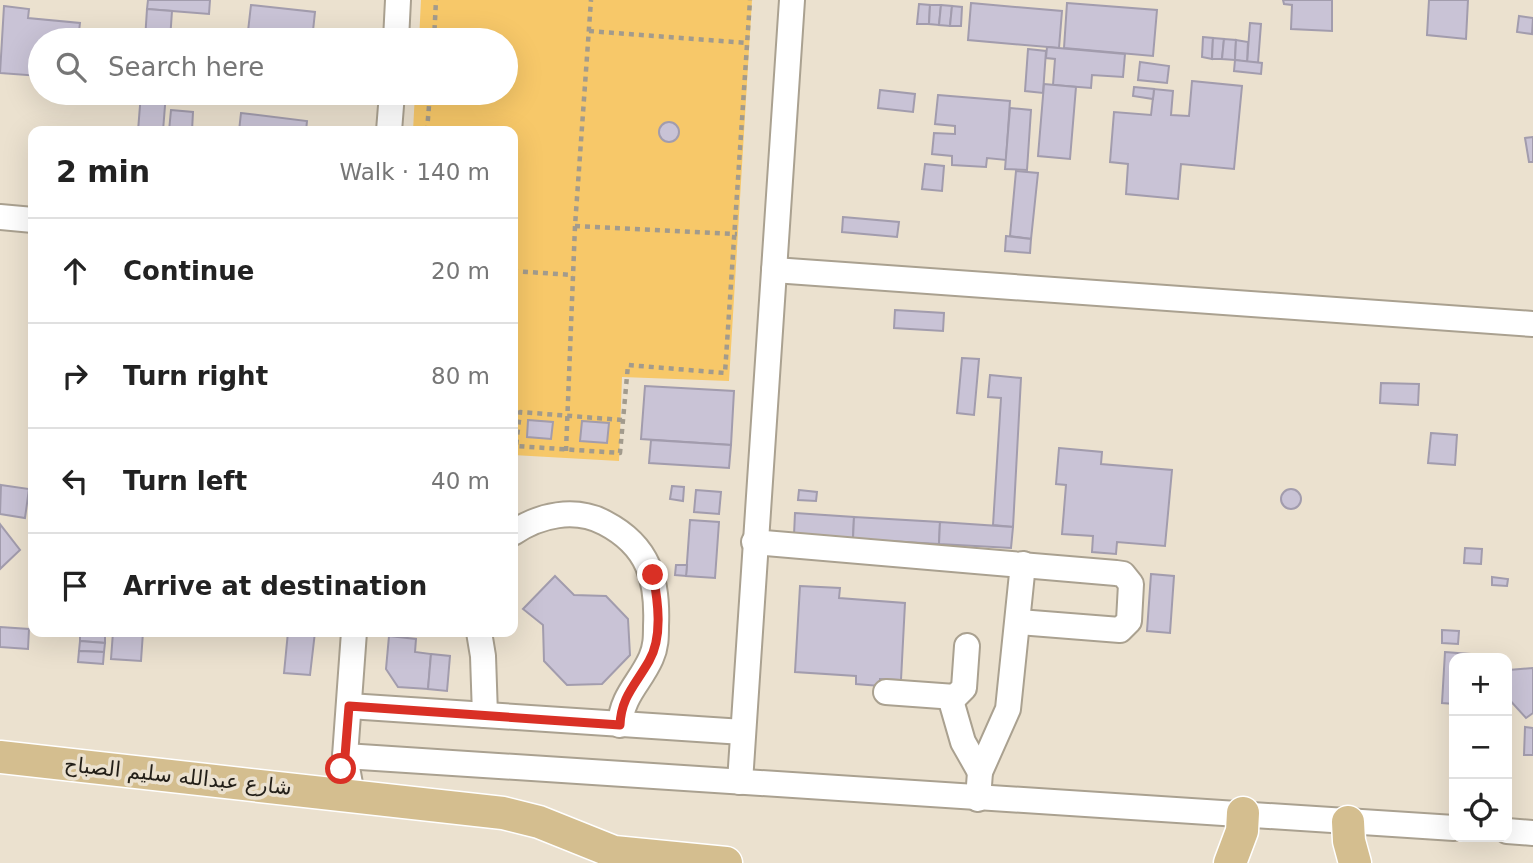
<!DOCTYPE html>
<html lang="en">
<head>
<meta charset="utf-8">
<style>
	body { margin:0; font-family:"DejaVu Sans","Noto Naskh Arabic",sans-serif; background:#f6f6f6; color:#222 }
	.controls { position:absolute; right:21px; bottom:21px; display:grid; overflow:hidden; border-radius:14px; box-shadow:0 7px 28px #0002 }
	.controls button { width:63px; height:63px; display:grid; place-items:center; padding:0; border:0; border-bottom:2px solid #e0e0e0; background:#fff; color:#222; font:35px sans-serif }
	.stop { position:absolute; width:21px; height:21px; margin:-16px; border:5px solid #d93025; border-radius:50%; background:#fff }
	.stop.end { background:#d93025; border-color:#fff; box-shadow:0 2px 7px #0008 }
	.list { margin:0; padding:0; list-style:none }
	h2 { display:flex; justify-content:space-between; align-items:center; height:91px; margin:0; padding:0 28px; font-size:30px }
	h2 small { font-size:23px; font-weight:400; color:#767676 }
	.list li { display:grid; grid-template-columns:46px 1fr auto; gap:21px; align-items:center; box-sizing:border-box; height:105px; padding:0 28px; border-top:2px solid #e0e0e0 }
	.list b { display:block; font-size:26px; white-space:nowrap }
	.list em { font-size:23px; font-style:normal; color:#767676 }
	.icon { flex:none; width:38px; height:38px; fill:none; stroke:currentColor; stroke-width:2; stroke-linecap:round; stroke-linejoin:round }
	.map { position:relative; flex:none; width:1533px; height:863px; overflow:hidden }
	.search { position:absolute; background:#fff; box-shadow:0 7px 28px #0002; left:28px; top:28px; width:490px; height:77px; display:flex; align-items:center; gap:18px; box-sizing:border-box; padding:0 24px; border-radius:38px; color:#767676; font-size:26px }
	.panel { position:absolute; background:#fff; box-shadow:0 7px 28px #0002; left:28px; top:126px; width:490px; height:511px; border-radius:14px }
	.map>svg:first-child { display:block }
	.green { fill:#f7c869 }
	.building { fill:#c9c3d6; stroke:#a29cad; stroke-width:2 }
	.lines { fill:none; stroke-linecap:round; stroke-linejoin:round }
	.minor-casing { stroke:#aaa190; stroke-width:28 }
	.major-casing { stroke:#fff; stroke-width:35 }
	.path { stroke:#a29b8d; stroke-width:4.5; stroke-dasharray:5 5; stroke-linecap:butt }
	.minor { stroke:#fff; stroke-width:24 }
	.major { stroke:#d4be8f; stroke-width:32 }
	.route { stroke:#d93025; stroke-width:9 }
	.labels { text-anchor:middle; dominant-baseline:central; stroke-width:7; stroke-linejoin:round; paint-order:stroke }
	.street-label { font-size:21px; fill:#231f18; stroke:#ebe1cf }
</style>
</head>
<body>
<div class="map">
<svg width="1533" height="863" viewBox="0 0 1533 863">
	<rect width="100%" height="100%" fill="#ebe1cf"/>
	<polygon class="green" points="421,0 752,0 729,381 622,377 619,461 513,455 513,131 413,131 415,93 506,93 506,40 419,40"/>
	<g class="building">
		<polygon points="148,0 210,0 209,14 147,9"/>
		<polygon points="1283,0 1332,0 1332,31 1291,29 1292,5 1284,4"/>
		<polygon points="1429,0 1468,0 1466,39 1427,35"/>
		<polygon points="971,3 1062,11 1059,48 968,40"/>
		<polygon points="1067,3 1157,10 1153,56 1064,48"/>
		<polygon points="919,4 930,5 929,24 917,24"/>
		<polygon points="251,5 315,12 312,40 247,40"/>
		<polygon points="930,5 941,5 939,25 929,24"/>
		<polygon points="941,5 952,6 950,26 939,25"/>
		<polygon points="4,6 29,9 28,18 80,23 78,40 40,40 40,76 0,73"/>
		<polygon points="952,6 962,7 961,26 950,26"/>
		<polygon points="147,9 172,11 170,40 145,40"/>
		<polygon points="1519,16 1533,18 1532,34 1517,32"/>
		<polygon points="1250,23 1261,24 1258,63 1247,62"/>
		<polygon points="1203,37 1213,38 1212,59 1202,57"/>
		<polygon points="1213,38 1224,39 1222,59 1212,59"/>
		<polygon points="1224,39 1236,40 1235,60 1222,59"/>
		<polygon points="1236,40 1248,42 1247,62 1235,60"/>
		<polygon points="1047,47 1125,54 1123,77 1092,75 1091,88 1053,85 1055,59 1046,58"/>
		<polygon points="1028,49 1046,51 1043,93 1025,91"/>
		<polygon points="1235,60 1262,63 1261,74 1234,71"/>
		<polygon points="1140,62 1169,66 1167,83 1138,80"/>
		<polygon points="1192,81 1242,86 1234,169 1181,164 1178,199 1126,194 1128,164 1110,162 1114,112 1151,115 1154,89 1173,91 1171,115 1189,116"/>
		<polygon points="1044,84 1076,87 1070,159 1038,156"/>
		<polygon points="1134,87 1154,89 1153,99 1133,96"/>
		<polygon points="880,90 915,94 913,112 878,108"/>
		<polygon points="141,93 166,93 163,131 138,131"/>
		<polygon points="938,95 1010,101 1006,160 987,158 986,167 952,165 952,156 932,154 934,133 955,134 955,126 935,124"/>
		<polygon points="1010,108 1031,110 1027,170 1005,169"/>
		<polygon points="171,110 193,112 192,131 169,131"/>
		<polygon points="241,113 307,121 306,131 239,131"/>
		<circle cx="669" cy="132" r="10"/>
		<polygon points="1533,137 1533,162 1529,162 1525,138"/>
		<polygon points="925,164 944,166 942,191 922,189"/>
		<polygon points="1016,171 1038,173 1031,239 1010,236"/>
		<polygon points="843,217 899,222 897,237 842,232"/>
		<polygon points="1006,236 1031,239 1030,253 1005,251"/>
		<polygon points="895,310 944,313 943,331 894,328"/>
		<polygon points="962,358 979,359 974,415 957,413"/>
		<polygon points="990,375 1021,378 1013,527 993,525 1001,398 988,397"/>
		<polygon points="1381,383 1419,384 1418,405 1380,403"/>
		<polygon points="645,386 734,391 731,445 641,439"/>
		<polygon points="528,420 553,422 551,439 527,437"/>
		<polygon points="582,421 609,423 607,443 580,441"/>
		<polygon points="1431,433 1457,435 1455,465 1428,463"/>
		<polygon points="651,440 731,445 729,468 649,463"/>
		<polygon points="1059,448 1102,452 1101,464 1172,470 1165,546 1117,542 1116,554 1092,552 1093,536 1062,534 1066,485 1056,484"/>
		<polygon points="1,485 29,489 25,518 0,514"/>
		<polygon points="672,486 684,487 683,501 670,499"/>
		<circle cx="1291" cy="499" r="10"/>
		<polygon points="696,490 721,492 719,514 694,512"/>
		<polygon points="799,490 817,492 816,501 798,500"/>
		<polygon points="795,513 854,517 853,539 794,535"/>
		<polygon points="854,517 940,522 939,544 853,539"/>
		<polygon points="690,520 719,522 715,578 686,576"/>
		<polygon points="940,522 1013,527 1011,548 939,544"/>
		<polygon points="0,524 20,550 0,569"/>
		<polygon points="1465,548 1482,549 1481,564 1464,563"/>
		<polygon points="676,565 687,565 686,576 675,575"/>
		<polygon points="1151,574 1174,576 1170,633 1147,631"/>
		<polygon points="555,576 574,595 606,596 628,619 630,655 602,684 567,685 544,661 543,625 523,609"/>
		<polygon points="1492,577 1508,579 1507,586 1492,585"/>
		<polygon points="800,586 840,588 839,598 905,603 901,680 880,679 880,686 856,684 856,676 795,672"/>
		<polygon points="0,627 29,629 28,649 0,647"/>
		<polygon points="1442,630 1459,631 1458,644 1442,643"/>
		<polygon points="80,632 105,633 105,643 80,641"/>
		<polygon points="113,632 143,632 141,661 111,659"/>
		<polygon points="288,632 315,632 310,675 284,673"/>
		<polygon points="389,636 416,639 415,652 431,654 428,689 398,687 386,669"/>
		<polygon points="80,641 105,643 104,652 79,651"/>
		<polygon points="79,651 104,652 103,664 78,662"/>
		<polygon points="1445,652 1470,654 1470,658 1454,658 1454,704 1442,703"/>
		<polygon points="431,654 450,656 447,691 428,689"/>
		<polygon points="1533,668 1533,713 1526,718 1507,697 1507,688 1509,670"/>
		<polygon points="1525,727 1533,728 1533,755 1524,755"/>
	</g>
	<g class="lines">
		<defs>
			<g id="minor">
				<polyline points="396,40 398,0"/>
				<polyline points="389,131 392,93"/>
				<polyline points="0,217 33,220"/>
				<polyline points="774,270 1533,324"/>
				<path d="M513,533C539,515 575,507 605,523C649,546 658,580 656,626C656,637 656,647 651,658C640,683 622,695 620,725"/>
				<polyline points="754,542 1116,573 1123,574 1131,584 1129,621 1120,630 1019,622"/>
				<polyline points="479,632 483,656 485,715"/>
				<polyline points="886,692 955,697 964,688 967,646"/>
				<polyline points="950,697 963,742 980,772"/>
				<polyline points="349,706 743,732"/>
				<polyline points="345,756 1454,828"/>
				<polyline points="740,782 792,0"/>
				<polyline points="352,795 345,756 354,632"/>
				<polyline points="978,799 980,772 1008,709 1023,564"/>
				<polyline points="1507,831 1533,833"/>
			</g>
			<g id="major">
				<polyline points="0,757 503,813 539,822 614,852 726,863"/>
				<polyline points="1348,822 1349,841 1355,863"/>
				<polyline points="1230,863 1242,831 1243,813"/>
			</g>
		</defs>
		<use href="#minor" class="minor-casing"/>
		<use href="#major" class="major-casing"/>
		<g class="path">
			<polyline points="589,31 747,43"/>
			<polyline points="434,40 436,0"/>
			<polyline points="427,131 430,93"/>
			<polyline points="575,226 737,234"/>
			<polyline points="513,271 573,275"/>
			<polyline points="622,420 520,412 516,446 620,453 628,365 725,373 750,0"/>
			<polyline points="566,451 575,226 591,0"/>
		</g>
		<use href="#minor" class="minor"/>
		<use href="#major" class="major"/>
	</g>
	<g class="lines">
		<path class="route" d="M341,769L345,756L349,706L620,725C621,697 636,684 649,661C663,637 658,601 653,575"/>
	</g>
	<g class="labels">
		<g class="street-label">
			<text transform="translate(178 776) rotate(6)">شارع عبدالله سليم الصباح</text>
		</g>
	</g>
</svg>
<div class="controls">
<button>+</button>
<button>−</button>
<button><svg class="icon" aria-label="locate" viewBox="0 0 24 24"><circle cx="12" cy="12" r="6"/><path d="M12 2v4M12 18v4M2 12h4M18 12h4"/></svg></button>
</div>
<div class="stop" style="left:341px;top:769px"></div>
<div class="stop end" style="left:653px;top:575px"></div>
<div class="search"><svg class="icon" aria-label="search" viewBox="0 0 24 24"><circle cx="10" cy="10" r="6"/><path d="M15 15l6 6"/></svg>Search here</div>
<section class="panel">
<h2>2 min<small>Walk · 140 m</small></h2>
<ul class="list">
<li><svg class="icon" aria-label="ahead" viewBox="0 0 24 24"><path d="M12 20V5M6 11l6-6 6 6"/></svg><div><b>Continue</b></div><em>20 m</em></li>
<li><svg class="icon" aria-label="right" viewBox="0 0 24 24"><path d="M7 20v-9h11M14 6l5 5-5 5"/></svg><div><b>Turn right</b></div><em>80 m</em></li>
<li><svg class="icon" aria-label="left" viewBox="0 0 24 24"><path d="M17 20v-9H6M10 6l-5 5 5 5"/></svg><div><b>Turn left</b></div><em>40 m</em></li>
<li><svg class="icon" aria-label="arrive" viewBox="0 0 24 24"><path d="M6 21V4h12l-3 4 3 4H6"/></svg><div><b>Arrive at destination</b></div></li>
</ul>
</section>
</div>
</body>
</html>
